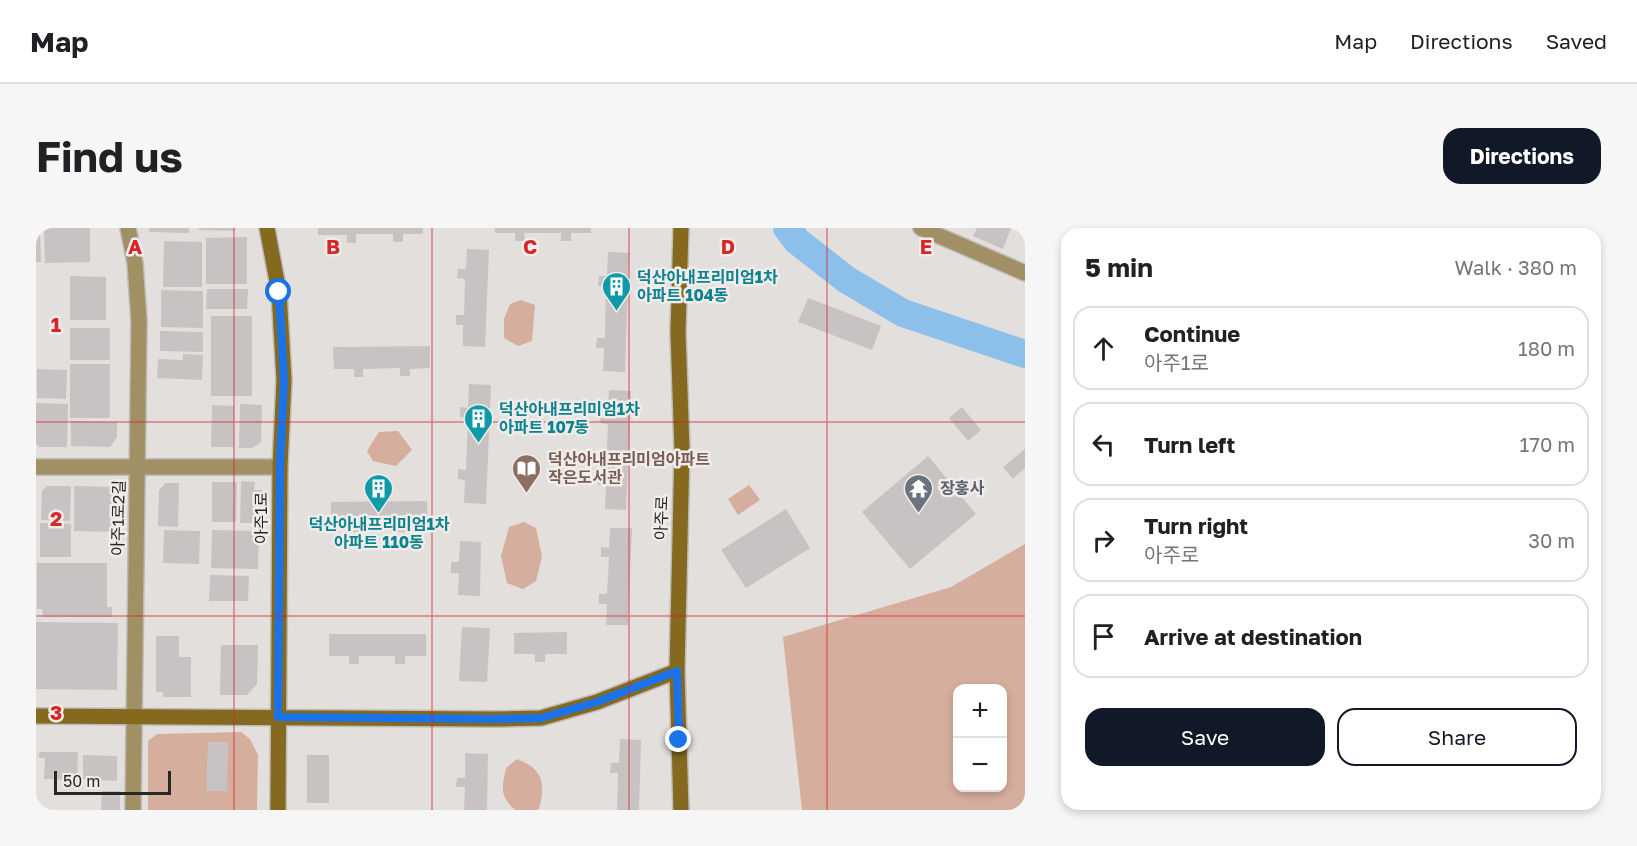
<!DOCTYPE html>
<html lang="en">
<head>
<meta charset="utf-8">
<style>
	body { margin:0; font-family:"Golos Text","Noto Sans KR",sans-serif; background:#f6f6f6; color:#202124 }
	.controls { position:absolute; right:18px; bottom:18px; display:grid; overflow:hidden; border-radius:12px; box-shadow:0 3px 9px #0003 }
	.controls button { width:54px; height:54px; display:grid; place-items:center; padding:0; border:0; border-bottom:2px solid #e0e0e0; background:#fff; color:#202124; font:30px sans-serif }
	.scale { position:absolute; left:18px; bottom:15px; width:117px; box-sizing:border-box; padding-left:6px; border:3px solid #292726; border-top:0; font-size:16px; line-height:21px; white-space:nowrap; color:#292726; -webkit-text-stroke:4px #f0ecea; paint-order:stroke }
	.stop { position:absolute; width:18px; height:18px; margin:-14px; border:4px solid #1a73e8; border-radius:50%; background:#fff }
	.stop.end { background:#1a73e8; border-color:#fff; box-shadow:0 2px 6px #0008 }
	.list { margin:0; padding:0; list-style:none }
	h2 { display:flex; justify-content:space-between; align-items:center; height:78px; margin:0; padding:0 24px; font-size:26px }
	h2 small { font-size:20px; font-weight:400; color:#757577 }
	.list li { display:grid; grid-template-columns:39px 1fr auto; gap:18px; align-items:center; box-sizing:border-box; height:84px; margin:0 12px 12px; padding:0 12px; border:2px solid #e0e0e0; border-radius:18px }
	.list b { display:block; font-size:22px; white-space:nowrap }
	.list p { margin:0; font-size:20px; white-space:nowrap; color:#757577 }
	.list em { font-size:20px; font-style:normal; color:#757577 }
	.actions { display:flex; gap:12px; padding:18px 24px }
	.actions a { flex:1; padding:14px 0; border:2px solid #111827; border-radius:18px; text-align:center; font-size:21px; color:#111827 }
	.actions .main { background:#111827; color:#fff }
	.icon { flex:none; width:33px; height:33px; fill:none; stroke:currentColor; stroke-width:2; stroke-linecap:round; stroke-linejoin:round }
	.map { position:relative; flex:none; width:989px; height:582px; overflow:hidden; border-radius:18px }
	header { display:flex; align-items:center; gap:36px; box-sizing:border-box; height:84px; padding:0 30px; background:#fff; border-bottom:2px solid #e0e0e0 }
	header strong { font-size:28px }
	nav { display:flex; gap:33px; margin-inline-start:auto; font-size:21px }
	.intro { display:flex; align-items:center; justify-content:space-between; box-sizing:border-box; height:144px; padding:0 36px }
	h1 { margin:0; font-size:42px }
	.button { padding:15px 27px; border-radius:18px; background:#111827; color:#fff; font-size:21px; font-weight:700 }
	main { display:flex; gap:36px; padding:0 36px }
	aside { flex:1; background:#fff; border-radius:18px; box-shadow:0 3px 9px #0003 }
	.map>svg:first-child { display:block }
	.green { fill:#d6ae9d; fill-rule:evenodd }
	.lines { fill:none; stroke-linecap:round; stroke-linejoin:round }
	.river { stroke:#8cbfe9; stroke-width:28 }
	.building { fill:#c8c3c2 }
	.street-casing { stroke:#bebab8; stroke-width:18 }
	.secondary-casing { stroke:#bebab8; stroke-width:18 }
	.street { stroke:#a29065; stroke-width:15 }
	.secondary { stroke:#84691f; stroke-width:15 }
	.route { stroke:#1a73e8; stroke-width:8 }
	.grid { fill:none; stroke:#d62828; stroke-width:1.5; stroke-opacity:0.55 }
	.labels { text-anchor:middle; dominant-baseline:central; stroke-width:5; stroke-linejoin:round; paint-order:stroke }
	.culture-label { font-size:16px; font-weight:bold; fill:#0d838f; stroke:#f0ecea; text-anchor:start }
	.education-label { font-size:16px; font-weight:bold; fill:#785e54; stroke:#f0ecea; text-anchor:start }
	.worship-label { font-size:16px; font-weight:bold; fill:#5b616d; stroke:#f0ecea; text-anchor:start }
	.street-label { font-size:16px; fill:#292726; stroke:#f0ecea }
	.grid-label { font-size:20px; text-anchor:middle; font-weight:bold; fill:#d62828; stroke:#f0ecea; stroke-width:5; stroke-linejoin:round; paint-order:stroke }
</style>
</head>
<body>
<header>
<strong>Map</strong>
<nav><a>Map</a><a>Directions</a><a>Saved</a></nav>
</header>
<div class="intro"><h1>Find us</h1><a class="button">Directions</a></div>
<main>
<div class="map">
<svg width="989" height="582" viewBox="0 0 989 582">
	<rect width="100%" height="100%" fill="#e3dfdd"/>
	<g class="green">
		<polygon points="485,72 499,77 496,113 482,118 468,110 468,91 474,76"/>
		<polygon points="362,203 376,222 360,238 337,233 331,223 343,204"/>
		<polygon points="713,257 724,272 702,287 692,271"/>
		<polygon points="488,294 500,300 506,329 500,353 487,361 471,355 465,328 473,299"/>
		<path d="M989,316V582H766L747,409L915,359ZM921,460H966V560H921Z"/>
		<polygon points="205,504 214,511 222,527 221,582 112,582 112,513 121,506"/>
		<path d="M481,531C507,541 510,555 503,581L500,582H479C463,567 466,560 470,540Z"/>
	</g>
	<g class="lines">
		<polyline class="river" points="751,0 761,13 811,52 867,85 989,126"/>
	</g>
	<g class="building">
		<polygon points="8,0 54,0 54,34 9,35"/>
		<polygon points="112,0 153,0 153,5 114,4"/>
		<polygon points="163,0 199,0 199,3 163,2"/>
		<polygon points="282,0 387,0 387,6 367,6 367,14 357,14 357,6 320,6 320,15 311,15 311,7 282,7"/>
		<polygon points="459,0 555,0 555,5 535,5 535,13 525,13 525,5 488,5 489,13 479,13 479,5 459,5"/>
		<polygon points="941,0 975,0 967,21 937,8"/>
		<polygon points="4,4 5,34 0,34 0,5"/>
		<polygon points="211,9 211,56 170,56 170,10"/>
		<polygon points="128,13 166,14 166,59 127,59"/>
		<polygon points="431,21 453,22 449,119 427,118 427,97 420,97 420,87 428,87 429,51 421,50 422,41 430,41"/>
		<polygon points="572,24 593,25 589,144 567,143 568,120 560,120 561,110 569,110 570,58 562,58 563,48 571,48"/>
		<polygon points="34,48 70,49 70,92 34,92"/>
		<polygon points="171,61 212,61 211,81 170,81"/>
		<polygon points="125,62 167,63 167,100 125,99"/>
		<polygon points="772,70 845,98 836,122 762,94"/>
		<rect x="175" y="88" width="41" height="80"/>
		<rect x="34" y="100" width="40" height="32"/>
		<polygon points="124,103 167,104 167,124 124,123"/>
		<polygon points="394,118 394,140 374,141 374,148 364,148 364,140 327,141 327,149 318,149 318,141 298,141 297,119"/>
		<polygon points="147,126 167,127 166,152 121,150 122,131 147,132"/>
		<rect x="34" y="136" width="40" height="54"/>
		<polygon points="1,141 31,142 30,171 1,170"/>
		<polygon points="433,156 455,157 450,276 428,275 429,252 422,251 422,241 430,242 432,190 424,189 424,179 432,180"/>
		<polygon points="573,162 595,163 590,282 569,281 570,257 562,257 562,247 570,247 572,196 564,195 564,185 572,186"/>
		<polygon points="0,175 32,176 31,219 3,219 0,215"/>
		<polygon points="204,176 226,177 225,214 216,220 203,220"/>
		<polygon points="176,177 198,178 198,219 175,219"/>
		<polygon points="926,179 945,202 932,213 913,190"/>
		<polygon points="35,193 81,194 81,209 74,219 35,218"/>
		<polygon points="989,221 989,240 977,251 967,239"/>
		<polygon points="892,228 940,286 874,341 826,284"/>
		<polygon points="205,253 219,254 218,262 226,262 225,295 204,295"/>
		<polygon points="176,254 201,254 200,294 176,294"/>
		<polygon points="129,255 143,255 142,299 122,298 123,263"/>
		<polygon points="11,258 35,258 34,293 5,292 6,263"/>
		<polygon points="38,258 79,259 79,304 38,303"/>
		<polygon points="391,273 392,296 371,296 371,304 361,304 361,296 324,296 324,304 315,304 315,296 295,296 295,274"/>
		<polygon points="750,281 774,320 710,360 685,322"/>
		<polygon points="4,295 35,296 35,329 4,329"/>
		<polygon points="574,300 596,300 592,397 570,397 571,376 563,376 563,366 571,366 573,329 565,329 565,319 573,320"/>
		<polygon points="128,302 164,303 163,336 127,335"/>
		<polygon points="176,302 223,303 222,341 175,340"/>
		<polygon points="424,313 445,314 444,368 422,367 423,345 415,345 415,334 423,334"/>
		<polygon points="1,335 71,335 71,379 76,379 76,389 7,389 6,381 1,381"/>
		<polygon points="174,347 213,348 212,373 173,373"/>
		<polygon points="0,394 82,395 81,462 0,461"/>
		<polygon points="426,399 454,400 451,454 423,453"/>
		<polygon points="531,404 531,426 509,426 509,434 499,434 499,426 478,426 478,405"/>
		<polygon points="293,406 390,406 390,428 369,428 369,436 359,436 359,428 323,428 323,436 313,436 313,428 293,428"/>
		<polygon points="120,408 143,408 143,429 155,429 155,469 127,469 127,464 120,464"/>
		<polygon points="185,417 222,417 221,456 211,467 184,467"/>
		<polygon points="584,511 605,512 603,582 581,582 582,545 574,545 575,535 583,535"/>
		<polygon points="172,514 192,514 191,563 170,563"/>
		<polygon points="4,524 42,524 41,552 8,551 9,530 4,530 2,527"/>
		<polygon points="429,525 452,526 451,582 428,582 429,559 420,559 421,550 429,550"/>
		<polygon points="47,527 81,528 81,553 47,551"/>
		<rect x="271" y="527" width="22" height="48"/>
		<polygon points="66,563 84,563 84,582 65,582"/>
	</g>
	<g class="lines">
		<defs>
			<g id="street">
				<polyline points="92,0 99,35 103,93 97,582"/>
				<polyline points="885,0 989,45"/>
				<polyline points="0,239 244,239"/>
			</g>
			<g id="secondary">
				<polyline points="231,0 243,64 248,152 244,239 242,582"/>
				<polyline points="645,0 642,104 646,222 641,443 645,582"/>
				<polyline points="0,488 459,491 505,490 561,474 641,443"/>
			</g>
		</defs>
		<use href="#street" class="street-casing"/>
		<use href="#secondary" class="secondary-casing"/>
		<use href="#street" class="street"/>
		<use href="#secondary" class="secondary"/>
	</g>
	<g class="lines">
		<polyline class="route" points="243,64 248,152 244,238 242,489 459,491 505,490 561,474 641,443 643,512"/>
	</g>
	<path class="grid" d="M198,0V582M396,0V582M593,0V582M791,0V582M0,194H989M0,388H989"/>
	<defs>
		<symbol id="building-pin" viewBox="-11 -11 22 30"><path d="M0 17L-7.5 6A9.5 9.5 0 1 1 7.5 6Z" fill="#0f9aa8" stroke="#f0ecea"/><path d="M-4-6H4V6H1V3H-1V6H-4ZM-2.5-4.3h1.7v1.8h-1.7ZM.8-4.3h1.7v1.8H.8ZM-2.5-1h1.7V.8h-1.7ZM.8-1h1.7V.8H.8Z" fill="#fff"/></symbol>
		<symbol id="library-pin" viewBox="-11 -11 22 30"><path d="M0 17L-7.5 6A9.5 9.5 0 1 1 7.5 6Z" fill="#8d6e63" stroke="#f0ecea"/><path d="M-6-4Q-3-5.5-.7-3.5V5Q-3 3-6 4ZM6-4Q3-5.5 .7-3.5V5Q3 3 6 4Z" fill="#fff"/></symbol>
		<symbol id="temple-pin" viewBox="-11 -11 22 30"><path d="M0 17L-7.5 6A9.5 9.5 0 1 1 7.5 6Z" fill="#6b7280" stroke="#f0ecea"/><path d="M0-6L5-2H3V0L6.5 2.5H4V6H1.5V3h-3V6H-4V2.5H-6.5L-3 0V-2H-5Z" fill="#fff"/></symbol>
	</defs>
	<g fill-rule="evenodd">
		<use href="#building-pin" x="564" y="42" width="33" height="45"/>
		<use href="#building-pin" x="426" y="174" width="33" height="45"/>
		<use href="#library-pin" x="474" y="224" width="33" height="45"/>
		<use href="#building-pin" x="326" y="244" width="33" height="45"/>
		<use href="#temple-pin" x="866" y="244" width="33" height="45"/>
	</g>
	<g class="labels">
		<g class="culture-label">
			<text x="601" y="49">덕산아내프리미엄1차<tspan x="601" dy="18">아파트 104동</tspan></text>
			<text x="463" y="181">덕산아내프리미엄1차<tspan x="463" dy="18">아파트 107동</tspan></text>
			<text x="343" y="296" text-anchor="middle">덕산아내프리미엄1차<tspan x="343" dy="18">아파트 110동</tspan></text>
		</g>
		<g class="education-label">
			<text x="512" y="231">덕산아내프리미엄아파트<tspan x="512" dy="18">작은도서관</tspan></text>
		</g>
		<g class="worship-label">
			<text x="904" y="260">장훙사</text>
		</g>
		<g class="street-label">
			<text transform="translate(82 290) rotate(-89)">아주1로2길</text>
			<text transform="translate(225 290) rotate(-90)">아주1로</text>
			<text transform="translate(625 290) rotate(-88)">아주로</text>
		</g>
	</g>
	<g class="grid-label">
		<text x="99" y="26">A</text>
		<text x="297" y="26">B</text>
		<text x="494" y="26">C</text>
		<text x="692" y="26">D</text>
		<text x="890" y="26">E</text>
		<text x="20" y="104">1</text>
		<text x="20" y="298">2</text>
		<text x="20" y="492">3</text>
	</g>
</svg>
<div class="controls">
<button>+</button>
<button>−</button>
</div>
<div class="scale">50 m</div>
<div class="stop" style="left:243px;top:64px"></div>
<div class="stop end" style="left:643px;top:512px"></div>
</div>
<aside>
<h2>5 min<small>Walk · 380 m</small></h2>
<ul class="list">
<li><svg class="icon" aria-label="ahead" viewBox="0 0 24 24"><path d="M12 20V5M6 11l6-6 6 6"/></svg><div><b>Continue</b><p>아주1로</p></div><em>180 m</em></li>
<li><svg class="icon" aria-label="left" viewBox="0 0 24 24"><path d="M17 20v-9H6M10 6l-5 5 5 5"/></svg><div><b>Turn left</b></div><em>170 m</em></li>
<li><svg class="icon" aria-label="right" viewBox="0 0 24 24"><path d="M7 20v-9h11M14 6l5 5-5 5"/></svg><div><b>Turn right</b><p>아주로</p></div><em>30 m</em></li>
<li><svg class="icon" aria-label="arrive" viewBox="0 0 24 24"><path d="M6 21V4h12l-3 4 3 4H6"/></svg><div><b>Arrive at destination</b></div></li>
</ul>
<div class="actions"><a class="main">Save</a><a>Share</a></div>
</aside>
</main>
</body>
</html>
